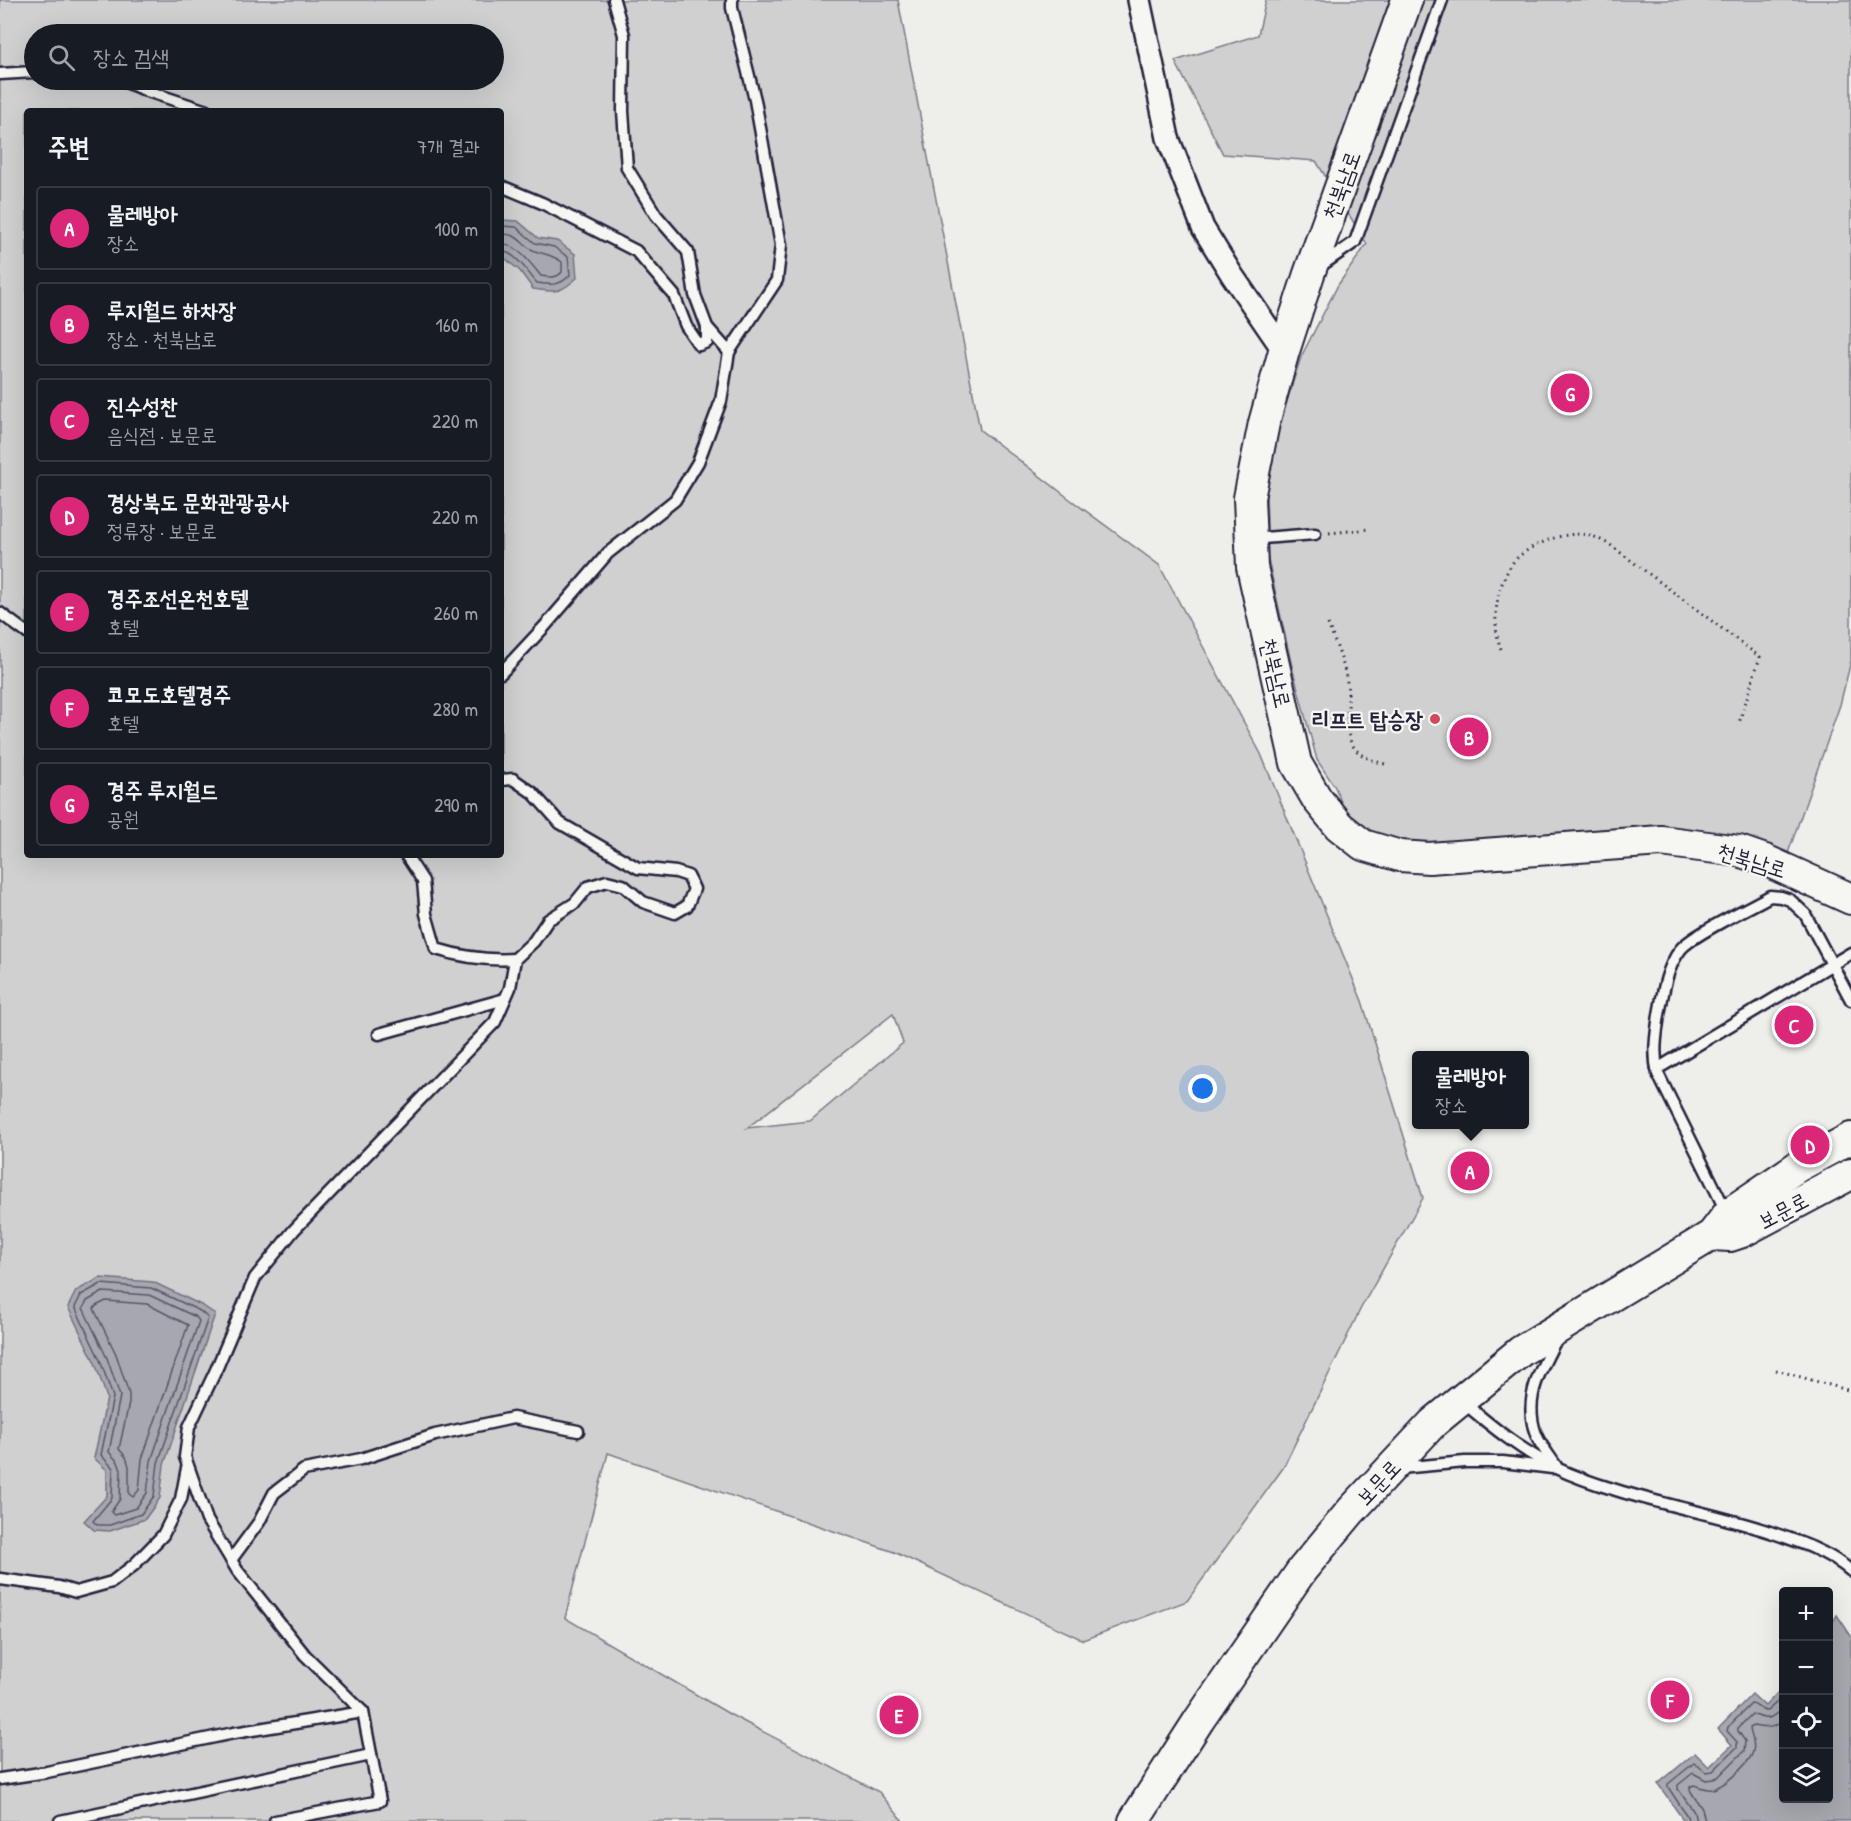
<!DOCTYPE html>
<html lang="ko">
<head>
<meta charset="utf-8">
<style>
	body { margin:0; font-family:"Patrick Hand","Poor Story",sans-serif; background:#242831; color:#f1f3f6 }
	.controls { position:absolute; right:18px; bottom:18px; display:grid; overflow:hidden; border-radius:6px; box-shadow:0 6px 24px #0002 }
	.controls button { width:54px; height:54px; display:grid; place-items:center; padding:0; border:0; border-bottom:2px solid #363941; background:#171b24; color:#f1f3f6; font:30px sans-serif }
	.you { position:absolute; left:1203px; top:1089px; width:21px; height:21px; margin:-15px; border:4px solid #fff; border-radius:50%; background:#1a73e8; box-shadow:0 0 0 9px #1a73e833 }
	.badge { display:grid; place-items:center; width:39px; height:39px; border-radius:50%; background:#db2777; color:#fff; font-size:20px; font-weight:700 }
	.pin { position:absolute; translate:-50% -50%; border:3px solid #fff; box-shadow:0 2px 6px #0006 }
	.popup { position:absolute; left:1412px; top:1051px; width:117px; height:78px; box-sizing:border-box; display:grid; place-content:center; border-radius:6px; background:#171b24; filter:drop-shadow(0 2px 4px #0005); font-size:20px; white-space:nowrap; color:#9ea1a6 }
	.popup b { font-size:22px; color:#f1f3f6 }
	.popup::after { content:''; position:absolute; left:50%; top:100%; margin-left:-12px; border:12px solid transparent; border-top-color:#171b24 }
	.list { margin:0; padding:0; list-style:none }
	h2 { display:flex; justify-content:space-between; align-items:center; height:78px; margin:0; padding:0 24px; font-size:26px }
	h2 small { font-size:20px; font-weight:400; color:#9ea1a6 }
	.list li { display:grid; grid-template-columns:39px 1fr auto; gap:18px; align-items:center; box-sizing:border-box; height:84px; margin:0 12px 12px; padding:0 12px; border:2px solid #363941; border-radius:6px }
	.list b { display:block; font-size:22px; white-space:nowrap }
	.list p { margin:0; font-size:20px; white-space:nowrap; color:#9ea1a6 }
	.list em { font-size:20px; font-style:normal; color:#9ea1a6 }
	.icon { flex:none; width:33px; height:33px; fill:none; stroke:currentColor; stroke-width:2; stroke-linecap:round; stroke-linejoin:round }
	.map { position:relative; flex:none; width:1851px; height:1821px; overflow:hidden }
	.search { position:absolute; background:#171b24; box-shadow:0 6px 24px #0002; left:24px; top:24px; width:480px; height:66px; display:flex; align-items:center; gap:15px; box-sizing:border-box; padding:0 21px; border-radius:33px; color:#9ea1a6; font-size:22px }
	.panel { position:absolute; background:#171b24; box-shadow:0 6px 24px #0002; left:24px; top:108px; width:480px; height:750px; border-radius:6px }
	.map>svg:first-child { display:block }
	.green { fill:#d0d0d1; stroke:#797986; stroke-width:1.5; fill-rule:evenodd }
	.water { fill:#a7a7af; stroke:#727281; stroke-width:1.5 }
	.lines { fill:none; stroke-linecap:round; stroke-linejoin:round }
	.shore { stroke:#575769; stroke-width:1.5 }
	.lane-casing { stroke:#22223b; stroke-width:15 }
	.street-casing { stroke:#22223b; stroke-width:26 }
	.secondary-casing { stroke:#22223b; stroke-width:34 }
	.path { stroke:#22223b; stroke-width:3; stroke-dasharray:1.5 4.5; stroke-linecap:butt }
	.lane { stroke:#f6f6f2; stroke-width:10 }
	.street { stroke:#f6f6f2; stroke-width:21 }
	.secondary { stroke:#f6f6f2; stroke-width:30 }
	.poi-dot { fill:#d1495b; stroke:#f6f6f2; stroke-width:2 }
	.labels { text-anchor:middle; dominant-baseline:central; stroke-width:4.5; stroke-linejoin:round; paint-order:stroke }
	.street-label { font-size:22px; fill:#22223b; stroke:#f6f6f2 }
	.poi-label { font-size:22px; font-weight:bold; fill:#22223b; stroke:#f6f6f2; text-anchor:end }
</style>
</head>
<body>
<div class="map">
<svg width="1851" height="1821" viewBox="0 0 1851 1821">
	<rect width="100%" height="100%" fill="#eeeeeb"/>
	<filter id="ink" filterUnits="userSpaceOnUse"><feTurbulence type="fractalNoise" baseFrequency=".0167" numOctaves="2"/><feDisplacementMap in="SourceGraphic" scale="12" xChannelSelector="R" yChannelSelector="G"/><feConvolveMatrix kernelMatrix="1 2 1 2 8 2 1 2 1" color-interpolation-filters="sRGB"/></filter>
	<g filter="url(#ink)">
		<g class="green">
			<path d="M0,0H898L980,430L1071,500L1159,565L1261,754L1362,1001L1423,1198L1361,1308L1283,1468L1187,1601L1083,1640L894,1552L608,1453L565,1618L731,1715L879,1792L903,1821H0ZM34,34H494V80H34ZM27,111H501V855H27ZM893,1014L903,1043L810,1121L747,1128Z"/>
			<polygon points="1266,0 1851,0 1851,661 1840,705 1787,856 1408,842 1372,833 1348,819 1335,787 1317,760 1293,671 1268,559 1266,491 1278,429 1301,357 1338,285 1367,244 1316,161 1223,154 1175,61 1258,35"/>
		</g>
		<g class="water">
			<path d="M502,220L518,221L538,238L557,241L575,254L577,278C559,294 556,292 533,289L520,271L501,255Z"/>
			<polygon points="100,1278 153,1282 203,1306 215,1314 164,1465 160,1498 145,1519 110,1531 94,1530 84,1521 107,1496 107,1470 94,1458 107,1398 95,1363 68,1307 76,1291"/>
			<polygon points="1837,1615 1851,1636 1851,1821 1684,1821 1658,1784 1695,1753 1709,1767 1732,1745 1718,1729 1752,1694 1765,1706 1783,1687 1784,1798 1828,1798 1829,1629"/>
		</g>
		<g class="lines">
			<g class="shore">
				<path d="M501,226L516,227L535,243L554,247L568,257L570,275C560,286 552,285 537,283C527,272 517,253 501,251"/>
				<path d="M501,234C522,234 519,245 535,251C546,255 551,254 562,262V272C556,279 550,277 541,276C531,264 518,245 501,243"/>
				<polygon points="101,1284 151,1288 200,1311 208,1318 158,1463 154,1496 141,1514 110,1525 97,1525 93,1521 112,1498 113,1468 101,1455 113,1397 100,1360 75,1307 81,1295"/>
				<polygon points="103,1292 149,1295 196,1317 199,1321 151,1461 147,1493 136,1508 114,1515 111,1512 120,1499 121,1470 118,1462 109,1452 120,1396 107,1358 83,1308 87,1301"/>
				<polygon points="106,1301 147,1304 188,1325 142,1459 139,1490 133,1497 129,1494 129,1466 126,1457 119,1449 129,1403 129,1394 116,1354 94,1309 96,1306"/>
				<path d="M1688,1821L1687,1816L1668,1787V1784L1694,1763L1706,1772L1713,1771L1737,1747V1742L1727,1731L1728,1727L1751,1704C1758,1704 1760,1712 1767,1711L1784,1696"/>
				<path d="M1696,1821L1694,1812L1678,1789V1785L1693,1773L1706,1780L1713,1779L1718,1777L1744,1751L1745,1741L1738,1731V1728L1752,1714C1768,1721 1770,1720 1784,1707"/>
				<path d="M1705,1821L1702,1809L1690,1790V1787L1694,1785C1700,1787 1706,1790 1712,1789C1724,1787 1751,1762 1753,1751C1756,1742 1750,1735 1750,1728L1754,1726C1766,1729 1775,1728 1784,1720"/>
			</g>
			<defs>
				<g id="lane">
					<polyline points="614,0 624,35 623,111 627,168 656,215 688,252 695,295 707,327 729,352 777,280 781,245 755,100 732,8 732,0"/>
					<polyline points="0,74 34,72"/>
					<polyline points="121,80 147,91 207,111"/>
					<polyline points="501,186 542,203 636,251 674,295 686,326 699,345 707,342 707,327"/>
					<polyline points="1319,267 1355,242 1442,0"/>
					<polyline points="1251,539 1315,534"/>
					<polyline points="0,613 27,633"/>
					<polyline points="501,673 545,626 608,553 675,500 698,462 721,401 729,352"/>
					<polyline points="501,780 513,779 533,793 560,823 638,868 676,872 688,876 694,889 687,906 675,913 643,902 623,885 607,881 588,887 575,903 548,920 534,941 515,959"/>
					<polyline points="379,1034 505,999"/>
					<polyline points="1657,1069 1851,953"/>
					<path d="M1726,1211L1658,1074C1653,1054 1656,1035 1659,1015C1663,993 1666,969 1680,950C1691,935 1751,907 1770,896L1781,897L1790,900L1805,914L1851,1000"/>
					<path d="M1463,1402C1492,1427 1522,1451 1556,1468C1575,1477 1596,1484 1616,1490C1667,1506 1719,1515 1770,1532C1800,1542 1827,1551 1851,1571"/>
					<path d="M1556,1466C1550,1457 1543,1448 1538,1439C1521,1402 1540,1370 1557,1338"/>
					<polyline points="1400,1468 1465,1462 1503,1462 1552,1468"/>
					<polyline points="231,1560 259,1522 274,1493 304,1470 361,1459 435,1435 513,1418 578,1431"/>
					<polyline points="0,1579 59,1587 76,1592 112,1582 134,1565 163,1535 181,1499 187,1468"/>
					<path d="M363,1712L305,1655L237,1570L207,1520L185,1457L189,1427L216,1370L255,1278L294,1230L495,1022L510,988L515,959C487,961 462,957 436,949L426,914L423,881L406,855"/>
					<polyline points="0,1779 47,1772 234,1733 363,1712 380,1801 275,1821"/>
					<polyline points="60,1821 371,1755"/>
				</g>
				<polyline id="street" points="1139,0 1168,138 1203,228 1232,275 1284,351"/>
				<g id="secondary">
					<polyline points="1407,0 1309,274 1284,351 1264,423 1249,498 1252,567 1296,763 1317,799 1339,826 1363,845 1400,856 1429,858 1661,841 1739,851 1765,860 1851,899"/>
					<polyline points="1712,1235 1730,1236 1742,1232 1851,1174"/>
					<polyline points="1134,1821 1199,1720 1302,1570 1351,1511 1433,1423 1521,1351 1712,1235 1728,1214 1797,1167 1851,1138"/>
				</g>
			</defs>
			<use href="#lane" class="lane-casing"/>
			<use href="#street" class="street-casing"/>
			<use href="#secondary" class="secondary-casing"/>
			<g class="path">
				<polyline points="1329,533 1369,529"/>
				<path d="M1328,624C1335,643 1344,662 1347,682C1353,722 1332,751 1385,764"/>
				<path d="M1501,649C1491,623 1496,587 1512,564C1520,552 1538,544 1551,539C1563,535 1579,532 1592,536C1598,538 1604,542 1609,544L1760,657L1739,723"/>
				<polyline points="1776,1370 1851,1391"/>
			</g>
			<use href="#lane" class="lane"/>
			<use href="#street" class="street"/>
			<use href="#secondary" class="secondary"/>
		</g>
	</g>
	<circle class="poi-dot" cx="1435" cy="719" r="6"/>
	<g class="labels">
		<g class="street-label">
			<text transform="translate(1341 185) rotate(-70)">천북남로</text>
			<text transform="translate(1276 673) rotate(77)">천북남로</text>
			<text transform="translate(1752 860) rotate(17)">천북남로</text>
			<text transform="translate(1783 1210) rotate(-28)">보문로</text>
			<text transform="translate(1378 1482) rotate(-47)">보문로</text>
		</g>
		<g class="poi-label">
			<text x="1423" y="719">리프트 탑승장</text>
		</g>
	</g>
</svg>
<div class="controls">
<button>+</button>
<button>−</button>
<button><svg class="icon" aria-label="locate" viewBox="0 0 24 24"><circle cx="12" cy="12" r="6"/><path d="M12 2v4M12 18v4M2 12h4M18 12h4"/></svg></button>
<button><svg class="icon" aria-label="layers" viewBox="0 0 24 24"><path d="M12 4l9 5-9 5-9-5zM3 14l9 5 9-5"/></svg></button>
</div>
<div class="you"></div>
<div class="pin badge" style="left:1470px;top:1171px">A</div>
<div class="popup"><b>물레방아</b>장소</div>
<div class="pin badge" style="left:1469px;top:737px">B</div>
<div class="pin badge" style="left:1794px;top:1025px">C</div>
<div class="pin badge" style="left:1810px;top:1145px">D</div>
<div class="pin badge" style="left:899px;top:1715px">E</div>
<div class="pin badge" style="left:1670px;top:1700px">F</div>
<div class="pin badge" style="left:1570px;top:393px">G</div>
<div class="search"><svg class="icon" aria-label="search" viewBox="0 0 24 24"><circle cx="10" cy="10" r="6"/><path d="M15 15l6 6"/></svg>장소 검색</div>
<section class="panel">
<h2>주변<small>7개 결과</small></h2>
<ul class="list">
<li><span class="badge">A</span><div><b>물레방아</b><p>장소</p></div><em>100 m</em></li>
<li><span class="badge">B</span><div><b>루지월드 하차장</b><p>장소 · 천북남로</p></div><em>160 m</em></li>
<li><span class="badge">C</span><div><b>진수성찬</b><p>음식점 · 보문로</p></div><em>220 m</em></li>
<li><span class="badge">D</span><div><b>경상북도 문화관광공사</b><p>정류장 · 보문로</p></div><em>220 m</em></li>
<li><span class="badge">E</span><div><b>경주조선온천호텔</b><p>호텔</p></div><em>260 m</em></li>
<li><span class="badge">F</span><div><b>코모도호텔경주</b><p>호텔</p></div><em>280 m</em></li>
<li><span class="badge">G</span><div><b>경주 루지월드</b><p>공원</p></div><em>290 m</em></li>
</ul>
</section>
</div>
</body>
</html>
